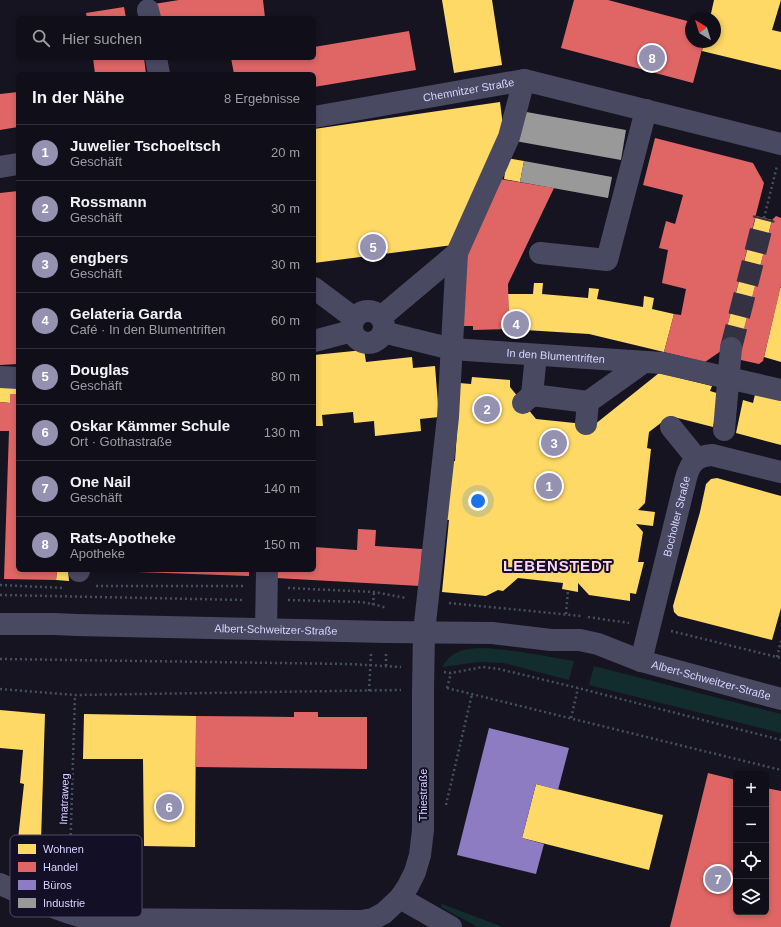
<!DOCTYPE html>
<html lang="de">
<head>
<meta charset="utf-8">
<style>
	body { margin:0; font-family:Helvetica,sans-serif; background:#191822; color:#f1f3f6 }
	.controls { position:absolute; right:12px; bottom:12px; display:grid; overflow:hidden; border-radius:6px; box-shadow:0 2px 6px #0003 }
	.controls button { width:36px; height:36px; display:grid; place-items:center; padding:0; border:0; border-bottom:1px solid #302f38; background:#100f19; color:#f1f3f6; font:20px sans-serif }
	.compass { position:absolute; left:685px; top:12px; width:36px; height:36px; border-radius:50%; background:#100f19; box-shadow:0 2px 6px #0003; rotate:322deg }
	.you { position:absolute; left:478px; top:501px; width:14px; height:14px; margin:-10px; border:3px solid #fff; border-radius:50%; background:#1a73e8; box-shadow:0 0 0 6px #1a73e833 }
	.badge { display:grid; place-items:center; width:26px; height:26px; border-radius:50%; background:#9591b1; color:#fff; font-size:13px; font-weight:700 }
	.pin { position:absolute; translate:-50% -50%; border:2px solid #fff; box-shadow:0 1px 4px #0006 }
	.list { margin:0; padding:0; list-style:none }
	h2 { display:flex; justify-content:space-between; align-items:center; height:52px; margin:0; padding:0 16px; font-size:17px }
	h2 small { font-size:13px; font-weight:400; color:#9c9ca2 }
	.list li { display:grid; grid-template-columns:26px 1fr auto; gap:12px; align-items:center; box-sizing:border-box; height:56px; padding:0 16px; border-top:1px solid #302f38 }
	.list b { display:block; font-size:15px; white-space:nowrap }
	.list p { margin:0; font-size:13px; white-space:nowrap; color:#9c9ca2 }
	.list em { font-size:13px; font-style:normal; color:#9c9ca2 }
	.icon { flex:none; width:22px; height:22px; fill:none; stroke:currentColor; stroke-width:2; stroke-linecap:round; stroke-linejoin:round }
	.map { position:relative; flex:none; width:781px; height:927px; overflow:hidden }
	.search { position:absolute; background:#100f19; box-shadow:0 2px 6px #0003; left:16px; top:16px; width:300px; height:44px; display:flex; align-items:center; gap:10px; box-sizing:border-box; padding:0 14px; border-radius:6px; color:#9c9ca2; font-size:15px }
	.panel { position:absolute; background:#100f19; box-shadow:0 2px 6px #0003; left:16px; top:72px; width:300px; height:500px; border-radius:6px }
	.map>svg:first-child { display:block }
	.green { fill:#132c2d }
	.homes { fill:#ffd966 }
	.shops { fill:#e06666 }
	.offices { fill:#8e7cc3 }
	.industry { fill:#999 }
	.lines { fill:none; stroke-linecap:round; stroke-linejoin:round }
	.minor-tunnel { stroke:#333142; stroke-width:22; stroke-dasharray:22 11; stroke-linecap:butt }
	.path { stroke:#44505f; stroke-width:2.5; stroke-dasharray:2 3; stroke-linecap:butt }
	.minor { stroke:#4a4962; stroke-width:22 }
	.labels { text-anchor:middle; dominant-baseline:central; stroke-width:4; stroke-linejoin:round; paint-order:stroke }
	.street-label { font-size:11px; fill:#d9d4ff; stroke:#130f26 }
	.district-label { font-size:15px; font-weight:bold; letter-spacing:1px; fill:#ffd6f0; stroke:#130f26 }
	.key { fill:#130f26; stroke:#4e4a67; stroke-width:1 }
	.key-label { font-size:11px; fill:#d9d4ff }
</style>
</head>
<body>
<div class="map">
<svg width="781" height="927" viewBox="0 0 781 927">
	<rect width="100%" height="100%" fill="#161421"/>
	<g class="green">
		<path d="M480,648C512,649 543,656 574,661L569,680L503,663L479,662L442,667C452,651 462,649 480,648Z"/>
		<polygon points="594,666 781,714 781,733 589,685"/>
		<polygon points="442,904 503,927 478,927 441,907"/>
	</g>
	<g class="homes">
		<polygon points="442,0 492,0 502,65 454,73"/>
		<polygon points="714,0 781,0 772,30 781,32 781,70 702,51 704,42 715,42 715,18 710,18"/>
		<polygon points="500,102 504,134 453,245 314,263 314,129"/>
		<polygon points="507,158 524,161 520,182 504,179"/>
		<polygon points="756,216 772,220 739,350 722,346"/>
		<polygon points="534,283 543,283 542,294 588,298 589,288 599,289 597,299 643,307 644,296 654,298 652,309 674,314 664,352 589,334 509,329 508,294 533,294"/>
		<polygon points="780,288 781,288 781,362 764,357"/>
		<polygon points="364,350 366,362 412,357 413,368 435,366 439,417 420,419 421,431 375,436 374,421 354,423 353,412 322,415 323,426 314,426 314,355"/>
		<polygon points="659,373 712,386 710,391 720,394 713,427 670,416 649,432 647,448 651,449 645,503 638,510 655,512 653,526 636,524 643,532 638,562 644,562 636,594 630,593 630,601 589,595 578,583 578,592 562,589 563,583 518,578 503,591 498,590 486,596 442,592 449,520 442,520 448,461 455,461 458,417 459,383 471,384 472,377 510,380 510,387 536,419 594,425"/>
		<polygon points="0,383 18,383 18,394 10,394 10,403 0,402"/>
		<polygon points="756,390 781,397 781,445 736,433 743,400 753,403"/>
		<polygon points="717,478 781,496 781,608 772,640 678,616 674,612 673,606 700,512 706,484 711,479"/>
		<polygon points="57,570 68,570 69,581 56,580"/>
		<polygon points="0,710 45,714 41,841 18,839 24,784 20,783 23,750 0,748"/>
		<polygon points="84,714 196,716 195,847 144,846 143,759 83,759"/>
		<polygon points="536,784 663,815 649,870 522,838"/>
	</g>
	<g class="shops">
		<polygon points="179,0 263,0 265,18 156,18 154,4"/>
		<polygon points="574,0 608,0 691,22 691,42 704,42 693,83 561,48"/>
		<polygon points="124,7 126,18 87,18 86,13"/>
		<polygon points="409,31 416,70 314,87 314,74 234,74 231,58 314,58 314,47"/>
		<polygon points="93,58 144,58 146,74 95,74"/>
		<polygon points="18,92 18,127 0,130 0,94"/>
		<polygon points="655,138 753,163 764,183 721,351 705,362 664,352 674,314 681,315 686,289 662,283 668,250 659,248 666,221 675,224 683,195 643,185"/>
		<polygon points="500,179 554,188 508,284 509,329 473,330 473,326 461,326 462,262"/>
		<polygon points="18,191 18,364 0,365 0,193"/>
		<polygon points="776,216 781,218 781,286 763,361 759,364 741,360 737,355 772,220"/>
		<polygon points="10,394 18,394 18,570 57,570 56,580 4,579 9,431 0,431 0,402 10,403"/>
		<polygon points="358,529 376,530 375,546 422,549 420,586 276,578 276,570 314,570 314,547 357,550"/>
		<polygon points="109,570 249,570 249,576 109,571"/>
		<polygon points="294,712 318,712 318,717 367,717 367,769 196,767 196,716 294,717"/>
		<polygon points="708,773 736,780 736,912 766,912 766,788 781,791 781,927 670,927"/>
	</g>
	<polygon class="offices" points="489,728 569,748 558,790 536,784 522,838 544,844 536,874 457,855"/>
	<g class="industry">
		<polygon points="521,111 626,130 621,160 515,141"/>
		<polygon points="524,161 612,177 608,198 520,182"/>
	</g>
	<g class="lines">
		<polyline class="minor-tunnel" points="731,348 764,218"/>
		<g class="path">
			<polyline points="764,218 777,166"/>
			<polyline points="0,585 64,588"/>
			<polyline points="96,586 245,586"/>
			<polyline points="288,588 374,592 406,598"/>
			<polyline points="0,595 245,600"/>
			<polyline points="288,600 361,602 373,604 387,608"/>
			<polyline points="449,603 581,616"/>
			<polyline points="373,605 374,592"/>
			<polyline points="566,614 568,590"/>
			<polyline points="588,617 629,623"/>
			<polyline points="671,631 781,658"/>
			<polyline points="777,657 781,641"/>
			<polyline points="0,659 349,664 401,667"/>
			<polyline points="386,666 386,654"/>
			<polyline points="444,672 451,673 483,667 499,669 578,688 781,740"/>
			<polyline points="447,688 781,770"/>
			<polyline points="447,688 451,673"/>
			<polyline points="0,689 75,695 401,690"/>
			<polyline points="369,691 371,654"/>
			<polyline points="571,718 578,688"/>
			<polyline points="446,805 472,694"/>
			<polyline points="69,890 75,695"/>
		</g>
		<g class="minor">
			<polyline points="148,10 150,18"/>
			<polyline points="156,58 159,74"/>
			<path id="s1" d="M314,117L524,80L781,144"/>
			<polyline points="0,167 18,164"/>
			<polyline points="540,253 607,260 646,110"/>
			<polyline points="314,288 354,318"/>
			<circle cx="368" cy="327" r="16"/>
			<polyline points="381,317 457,253 509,137 524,80"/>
			<path id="s2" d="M383,332L452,349L662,363L781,390"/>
			<polyline points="314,341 352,331"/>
			<polyline points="0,377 18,378"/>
			<polyline points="532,395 588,402"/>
			<polyline points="523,403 532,395 536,355"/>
			<polyline points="586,424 588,402 644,362"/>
			<polyline points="671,427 697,459"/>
			<polyline points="724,430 731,348"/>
			<polyline points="79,571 79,570"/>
			<path id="s3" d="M0,624H54L77,625L386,632L492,633L551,640H580L598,644L641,661L781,699"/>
			<polyline points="266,629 267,570"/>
			<path id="s4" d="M641,661L686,478C690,463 696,456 712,455L781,472"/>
			<path d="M0,884C30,897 59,912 91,919L360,921"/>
			<polyline points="400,898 451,927"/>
			<polyline points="360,927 360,921 373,919 384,913 400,898 408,886 415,872 420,855 423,830 423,690 424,632 448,417 457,253"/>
		</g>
	</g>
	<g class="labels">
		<g class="street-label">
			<text stroke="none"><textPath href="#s1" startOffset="157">Chemnitzer Straße</textPath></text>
			<text stroke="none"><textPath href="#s2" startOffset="175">In den Blumentriften</textPath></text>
			<text stroke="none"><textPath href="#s4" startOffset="149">Bocholter Straße</textPath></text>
			<text stroke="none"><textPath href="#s3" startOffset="276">Albert-Schweitzer-Straße</textPath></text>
			<text stroke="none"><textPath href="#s3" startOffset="718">Albert-Schweitzer-Straße</textPath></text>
			<text transform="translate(423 795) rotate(-90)">Thiestraße</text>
			<text transform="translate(64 799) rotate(-88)">Imatraweg</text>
		</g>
		<g class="district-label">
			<text x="558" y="565">LEBENSTEDT</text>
		</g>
	</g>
	<rect x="10" y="835" width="132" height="82" rx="6" class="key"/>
	<rect x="18" y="844" width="18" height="10" fill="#ffd966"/>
	<rect x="18" y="862" width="18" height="10" fill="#e06666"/>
	<rect x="18" y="880" width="18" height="10" fill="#8e7cc3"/>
	<rect x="18" y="898" width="18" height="10" fill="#999"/>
	<g class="key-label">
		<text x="43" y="853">Wohnen</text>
		<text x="43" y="871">Handel</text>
		<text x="43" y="889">Büros</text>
		<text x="43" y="907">Industrie</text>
	</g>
</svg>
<div class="controls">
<button>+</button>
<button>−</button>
<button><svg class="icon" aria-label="locate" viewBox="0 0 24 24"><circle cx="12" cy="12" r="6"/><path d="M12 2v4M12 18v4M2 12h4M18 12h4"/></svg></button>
<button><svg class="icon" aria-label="layers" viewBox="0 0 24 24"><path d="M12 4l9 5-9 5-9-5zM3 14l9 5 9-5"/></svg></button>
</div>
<svg class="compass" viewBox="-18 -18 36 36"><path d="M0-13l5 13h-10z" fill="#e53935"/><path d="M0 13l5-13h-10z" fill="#9c9ca2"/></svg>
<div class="you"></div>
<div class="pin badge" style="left:549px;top:486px">1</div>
<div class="pin badge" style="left:487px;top:409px">2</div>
<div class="pin badge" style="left:554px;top:443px">3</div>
<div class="pin badge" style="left:516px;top:324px">4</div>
<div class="pin badge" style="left:373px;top:247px">5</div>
<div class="pin badge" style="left:169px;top:807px">6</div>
<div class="pin badge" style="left:718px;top:879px">7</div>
<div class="pin badge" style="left:652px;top:58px">8</div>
<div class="search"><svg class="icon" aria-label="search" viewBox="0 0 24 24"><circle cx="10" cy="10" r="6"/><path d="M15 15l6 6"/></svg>Hier suchen</div>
<section class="panel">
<h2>In der Nähe<small>8 Ergebnisse</small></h2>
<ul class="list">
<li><span class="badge">1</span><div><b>Juwelier Tschoeltsch</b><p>Geschäft</p></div><em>20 m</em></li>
<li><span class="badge">2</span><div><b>Rossmann</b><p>Geschäft</p></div><em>30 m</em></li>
<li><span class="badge">3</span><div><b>engbers</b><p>Geschäft</p></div><em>30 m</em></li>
<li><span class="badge">4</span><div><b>Gelateria Garda</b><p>Café · In den Blumentriften</p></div><em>60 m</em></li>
<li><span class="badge">5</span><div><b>Douglas</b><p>Geschäft</p></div><em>80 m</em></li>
<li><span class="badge">6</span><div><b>Oskar Kämmer Schule</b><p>Ort · Gothastraße</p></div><em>130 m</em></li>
<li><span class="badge">7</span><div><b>One Nail</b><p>Geschäft</p></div><em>140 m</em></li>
<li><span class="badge">8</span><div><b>Rats-Apotheke</b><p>Apotheke</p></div><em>150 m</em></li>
</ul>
</section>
</div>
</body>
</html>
